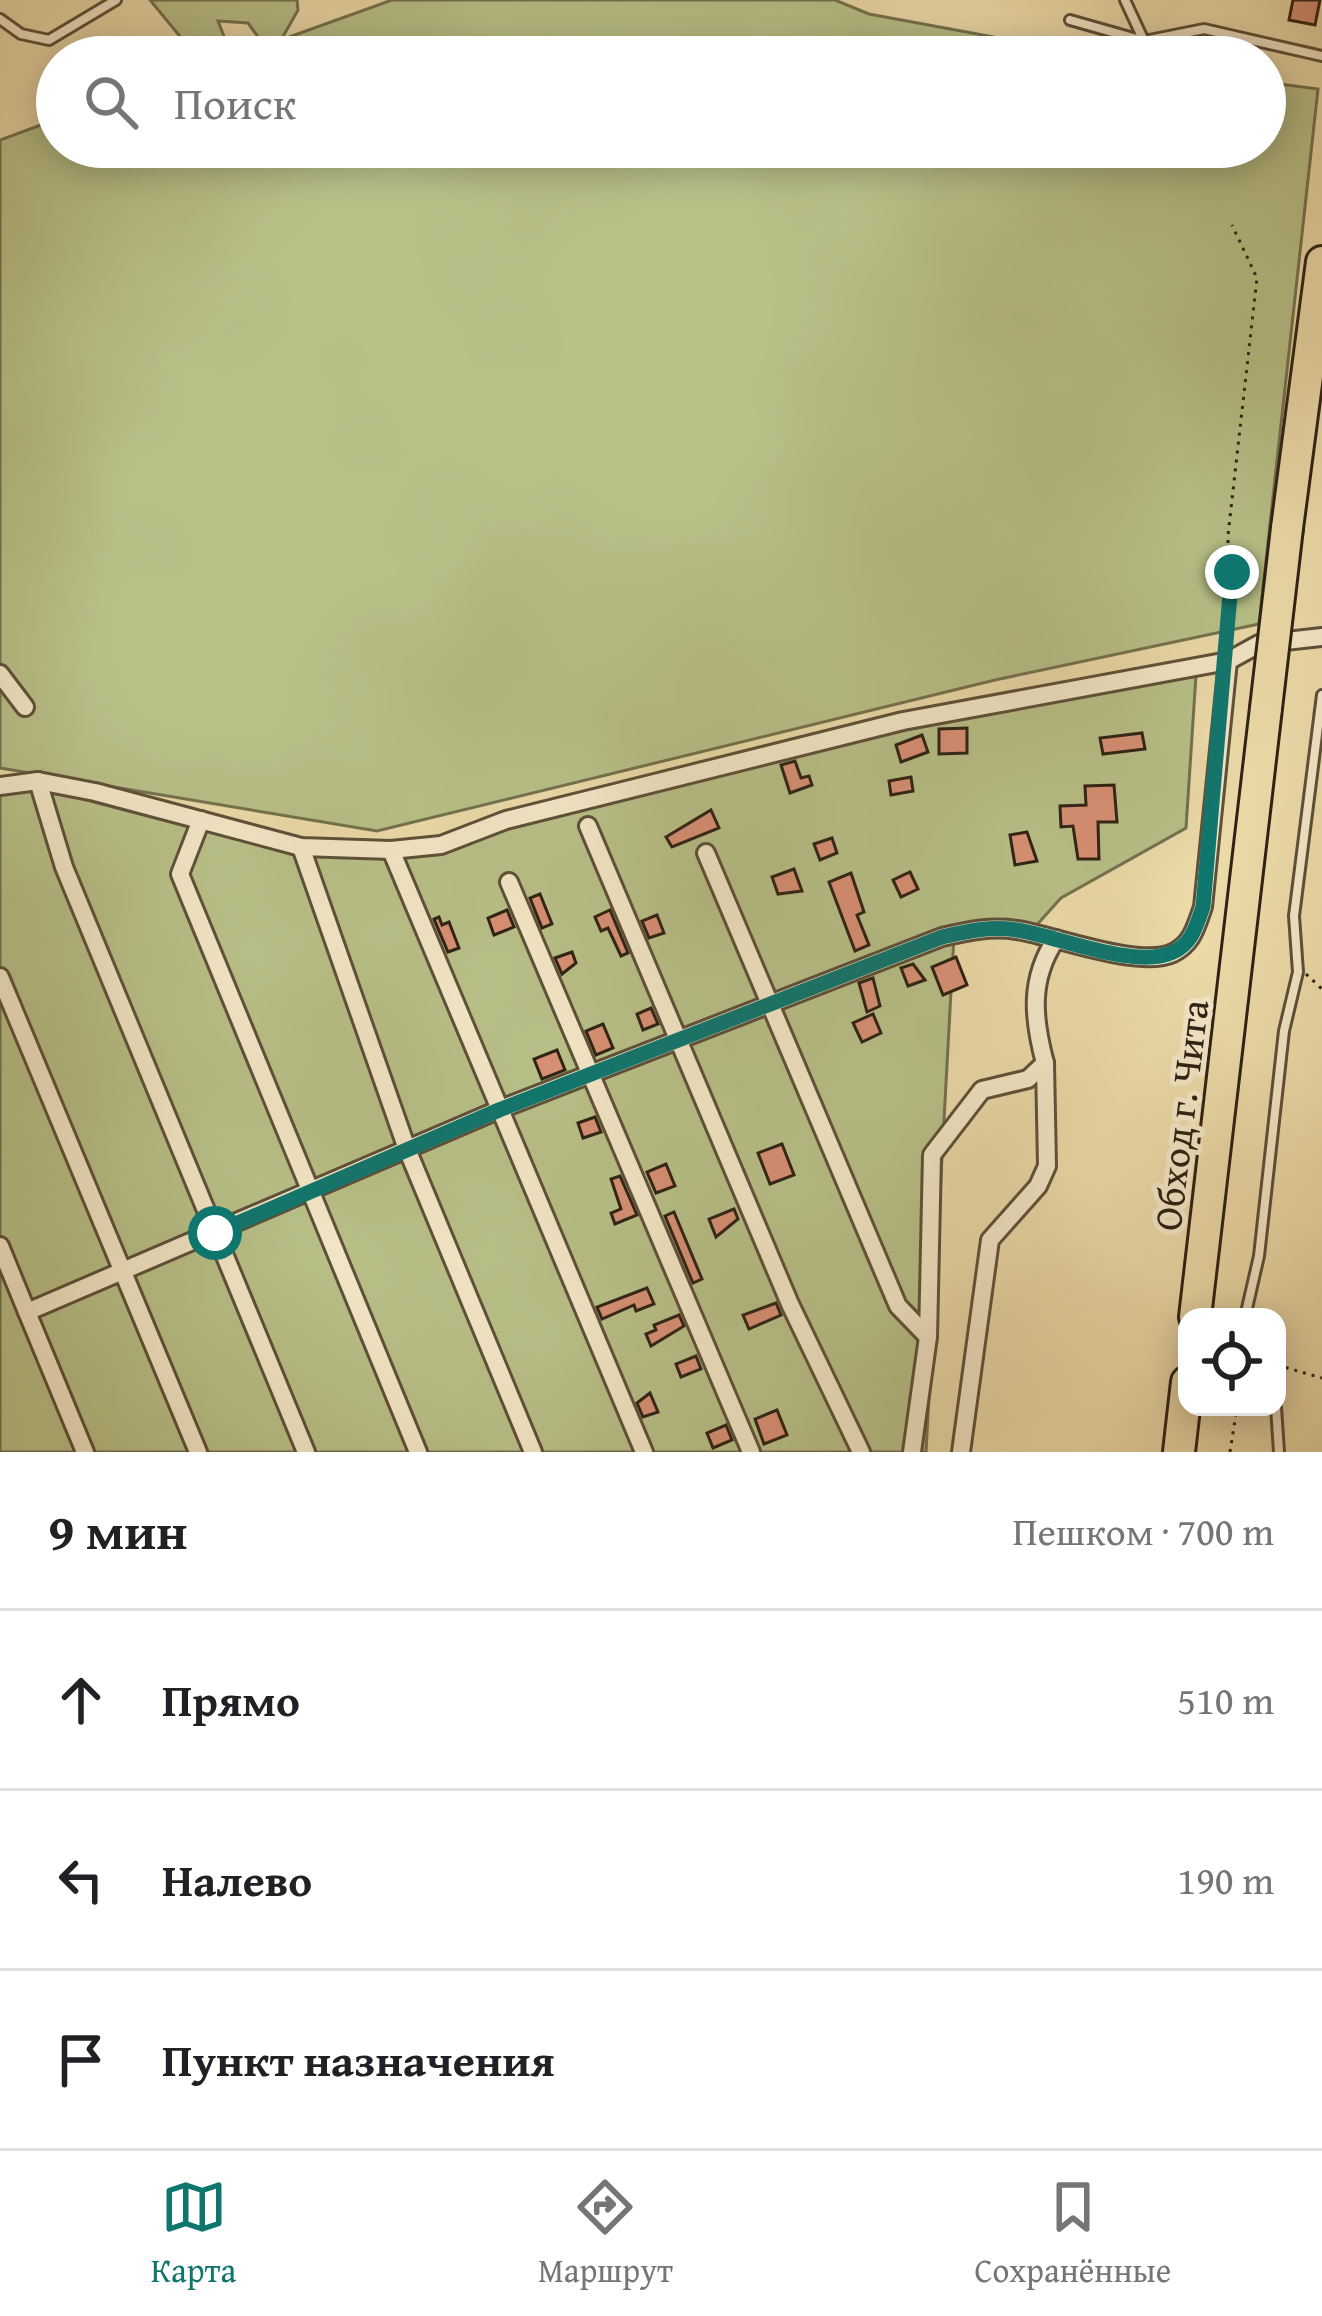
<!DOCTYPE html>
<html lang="ru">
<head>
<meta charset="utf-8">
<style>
	body { margin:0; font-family:"Gentium Book Plus",serif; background:#f2f2f2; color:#202124 }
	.controls { position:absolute; right:36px; bottom:36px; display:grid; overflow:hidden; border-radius:24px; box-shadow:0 6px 30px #0003 }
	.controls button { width:108px; height:108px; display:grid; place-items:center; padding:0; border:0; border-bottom:3px solid #e0e0e0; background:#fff; color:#202124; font:60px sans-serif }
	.stop { position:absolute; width:36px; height:36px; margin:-27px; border:9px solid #0f766e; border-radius:50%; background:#fff }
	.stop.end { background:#0f766e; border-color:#fff; box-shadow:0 3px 12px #0008 }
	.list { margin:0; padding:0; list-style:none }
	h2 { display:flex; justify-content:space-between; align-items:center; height:156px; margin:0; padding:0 48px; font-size:51px }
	h2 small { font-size:39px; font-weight:400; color:#757577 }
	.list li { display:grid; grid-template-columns:78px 1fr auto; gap:36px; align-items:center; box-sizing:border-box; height:180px; padding:0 48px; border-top:3px solid #e0e0e0 }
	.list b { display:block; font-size:45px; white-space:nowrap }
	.list em { font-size:39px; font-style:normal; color:#757577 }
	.icon { flex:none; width:66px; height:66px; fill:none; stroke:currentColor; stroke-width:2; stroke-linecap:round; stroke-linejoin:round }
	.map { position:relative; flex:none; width:1322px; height:1452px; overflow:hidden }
	.search { position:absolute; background:#fff; box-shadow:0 6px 30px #0003; left:36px; right:36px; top:36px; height:132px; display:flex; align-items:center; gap:30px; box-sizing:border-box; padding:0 42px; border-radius:66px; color:#757577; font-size:45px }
	.sheet { height:696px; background:#fff }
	nav { display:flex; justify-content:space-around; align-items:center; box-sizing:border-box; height:168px; border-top:3px solid #e0e0e0; background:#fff; font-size:33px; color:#757577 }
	nav a { display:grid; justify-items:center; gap:6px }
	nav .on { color:#0f766e }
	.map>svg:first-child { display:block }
	.green { fill:#b8c088; stroke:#73714e; stroke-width:3; fill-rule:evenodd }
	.building { fill:#d89075; stroke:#2e2214; stroke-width:3 }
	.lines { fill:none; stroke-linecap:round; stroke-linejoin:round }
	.lane-casing { stroke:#5e5039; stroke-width:14 }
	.street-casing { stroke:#5e5039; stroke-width:22 }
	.highway-casing { stroke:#2e2214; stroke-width:36 }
	.path { stroke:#2e2214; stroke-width:3; stroke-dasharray:3 6; stroke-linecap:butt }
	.lane { stroke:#f3e7c7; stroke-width:8 }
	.street { stroke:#f3e7c7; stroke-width:16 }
	.highway { stroke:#ecdaa9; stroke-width:30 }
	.highway-bridge-casing { stroke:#2e2214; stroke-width:36; stroke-linecap:butt }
	.highway-bridge { stroke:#ecdaa9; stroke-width:30 }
	.route { stroke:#0f766e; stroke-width:15 }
	.labels { text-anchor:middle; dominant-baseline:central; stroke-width:10; stroke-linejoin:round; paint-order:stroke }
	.street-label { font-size:39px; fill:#2e2214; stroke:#f3e7c7 }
</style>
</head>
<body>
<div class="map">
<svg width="1322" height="1452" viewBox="0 0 1322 1452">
	<rect width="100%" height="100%" fill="#ecdaa9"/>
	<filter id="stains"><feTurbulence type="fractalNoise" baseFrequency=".00167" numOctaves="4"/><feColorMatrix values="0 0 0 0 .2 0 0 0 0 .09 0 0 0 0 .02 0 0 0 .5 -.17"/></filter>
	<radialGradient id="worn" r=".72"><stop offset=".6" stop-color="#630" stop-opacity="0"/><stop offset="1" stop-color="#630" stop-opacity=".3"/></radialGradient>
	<g class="green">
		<path d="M150,0H297L298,10L281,40L392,0H835L869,14L1102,57H197ZM218,21L248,23L264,45L232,57Z"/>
		<polygon points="1265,82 1318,89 1259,624 995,680 377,831 0,768 0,140 57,119 57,147 1265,147"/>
		<polygon points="1196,675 1186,828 1061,898 1034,928 954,936 926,1452 0,1452 0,795 37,787 301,856 364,856 890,733"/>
	</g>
	<g class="building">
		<polygon points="1293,0 1320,0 1315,25 1289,20"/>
		<polygon points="967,728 967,753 939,754 939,729"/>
		<polygon points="1142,733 1145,749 1103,754 1100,738"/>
		<polygon points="922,735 928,752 901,762 896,745"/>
		<polygon points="795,761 801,778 809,776 812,785 790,793 781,765"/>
		<polygon points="911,777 913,791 891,795 889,781"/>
		<polygon points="1114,785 1117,822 1098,822 1099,859 1078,859 1073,826 1061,827 1060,806 1086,805 1085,786"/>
		<polygon points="711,810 719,828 672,847 666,837"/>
		<polygon points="1027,832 1037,861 1015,865 1010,835"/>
		<polygon points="832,838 837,853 820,860 814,844"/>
		<polygon points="794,869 802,891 778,894 772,877"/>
		<polygon points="910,872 918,889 901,897 893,880"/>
		<polygon points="851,873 864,912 857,915 869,945 855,951 829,882"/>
		<polygon points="540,894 552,924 542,928 530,898"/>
		<polygon points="507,910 514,927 494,935 488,918"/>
		<polygon points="610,910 628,953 621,956 608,928 601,931 595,917"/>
		<polygon points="657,915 664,933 649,938 642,921"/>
		<polygon points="439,917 442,925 449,922 459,948 448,952 434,919"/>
		<polygon points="572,952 576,963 562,974 555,958"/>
		<polygon points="956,957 967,985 943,995 932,967"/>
		<polygon points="913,964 925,980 908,986 901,968"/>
		<polygon points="873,978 880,1006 867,1012 859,983"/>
		<polygon points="651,1008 658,1024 643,1030 637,1014"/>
		<polygon points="873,1014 881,1033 862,1042 853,1023"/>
		<polygon points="603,1024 613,1048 596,1055 586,1031"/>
		<polygon points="557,1050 565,1070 542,1079 534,1059"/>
		<polygon points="595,1117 601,1132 583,1138 578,1123"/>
		<polygon points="782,1144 794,1175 770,1184 758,1153"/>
		<polygon points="666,1164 675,1186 656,1193 647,1172"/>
		<polygon points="620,1176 637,1215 615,1224 611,1213 621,1209 611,1179"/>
		<polygon points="734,1209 738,1219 716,1237 709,1219"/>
		<polygon points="674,1212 702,1279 693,1283 665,1216"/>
		<polygon points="647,1288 654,1304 636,1311 634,1305 602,1319 597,1307"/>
		<polygon points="776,1303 781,1315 749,1329 743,1315"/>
		<polygon points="679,1315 684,1326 651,1346 646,1334 656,1330 654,1325"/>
		<polygon points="696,1356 701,1369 681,1377 676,1364"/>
		<polygon points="650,1393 658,1412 643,1417 637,1403"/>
		<polygon points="777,1410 787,1435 764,1444 755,1419"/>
		<polygon points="726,1425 732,1440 713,1448 707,1433"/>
	</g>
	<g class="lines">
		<defs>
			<g id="lane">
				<polyline points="0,19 21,34 49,40 116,0"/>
				<polyline points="1070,20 1144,41 1125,0"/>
				<polyline points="1144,41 1204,29 1322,56"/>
				<polyline points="1245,1317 1259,1256 1284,1031 1298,972 1294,916 1322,695"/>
				<polyline points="1276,1407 1279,1452"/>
			</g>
			<g id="street">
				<polyline points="0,674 25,707"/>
				<polyline points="38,781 64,867 306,1452"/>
				<polyline points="0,786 38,781 95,792 301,847 391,850 441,845 506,820 903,721 1228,661 1259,644 1322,637"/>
				<polyline points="201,820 180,874 418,1452"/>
				<polyline points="588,826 790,1304 861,1452"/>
				<polyline points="301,847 407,1149 533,1452"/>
				<polyline points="391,850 644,1452"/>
				<polyline points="706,853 898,1306 928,1337"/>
				<polyline points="509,882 751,1452"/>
				<polyline points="0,977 198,1452"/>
				<path d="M0,1246L27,1312L498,1110L942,937C968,931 990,926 1017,930C1055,936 1139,969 1173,953C1193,943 1196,926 1203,907L1228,661"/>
				<polyline points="27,1312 85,1452"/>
				<path d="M912,1452L928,1337L932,1155L982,1090L1028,1079L1045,1063C1033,1018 1029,979 1056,939"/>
				<polyline points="961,1452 990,1240 1038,1186 1047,1166 1045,1063"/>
			</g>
			<g id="highway">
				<polyline points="1287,528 1322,262"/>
				<polyline points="1195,1317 1266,708"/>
				<polyline points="1179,1452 1187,1382"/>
			</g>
		</defs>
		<use href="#lane" class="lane-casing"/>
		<use href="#street" class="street-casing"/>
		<use href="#highway" class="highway-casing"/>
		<g class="path">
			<polyline points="1229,642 1228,535 1257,278 1232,225"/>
			<polyline points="1306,974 1322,989"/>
			<polyline points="1277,1365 1322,1378"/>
			<polyline points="1230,1452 1237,1407"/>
		</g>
		<use href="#lane" class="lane"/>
		<use href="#street" class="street"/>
		<use href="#highway" class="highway"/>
		<defs>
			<polyline id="highway-bridge" points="1266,708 1287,528"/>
		</defs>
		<use href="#highway-bridge" class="highway-bridge-casing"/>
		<use href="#highway-bridge" class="highway-bridge"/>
	</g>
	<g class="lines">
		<path class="route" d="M215,1233L499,1110L942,937C968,931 990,926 1017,930C1057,936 1136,970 1173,952C1193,943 1196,925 1203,907L1232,572"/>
	</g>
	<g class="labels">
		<g class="street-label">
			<text transform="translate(1180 1115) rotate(-83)">Обход г. Чита</text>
		</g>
	</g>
	<rect width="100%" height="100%" filter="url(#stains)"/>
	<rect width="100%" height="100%" fill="url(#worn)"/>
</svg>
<div class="controls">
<button><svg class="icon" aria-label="locate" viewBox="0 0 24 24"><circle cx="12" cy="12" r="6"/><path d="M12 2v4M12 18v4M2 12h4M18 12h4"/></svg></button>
</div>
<div class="stop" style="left:215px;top:1233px"></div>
<div class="stop end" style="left:1232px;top:572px"></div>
<div class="search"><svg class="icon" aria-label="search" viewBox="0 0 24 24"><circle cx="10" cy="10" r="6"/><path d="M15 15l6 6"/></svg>Поиск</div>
</div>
<section class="sheet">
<h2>9 мин<small>Пешком · 700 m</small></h2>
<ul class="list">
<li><svg class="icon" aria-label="ahead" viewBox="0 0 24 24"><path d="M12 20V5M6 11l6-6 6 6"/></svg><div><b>Прямо</b></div><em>510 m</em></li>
<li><svg class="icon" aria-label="left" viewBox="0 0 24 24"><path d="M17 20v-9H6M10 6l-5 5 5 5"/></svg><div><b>Налево</b></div><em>190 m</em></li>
<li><svg class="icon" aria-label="arrive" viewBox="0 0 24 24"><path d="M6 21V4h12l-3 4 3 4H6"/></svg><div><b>Пункт назначения</b></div></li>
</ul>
</section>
<nav>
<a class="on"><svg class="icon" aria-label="map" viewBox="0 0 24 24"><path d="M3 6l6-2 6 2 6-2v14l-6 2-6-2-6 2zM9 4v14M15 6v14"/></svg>Карта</a>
<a><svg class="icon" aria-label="directions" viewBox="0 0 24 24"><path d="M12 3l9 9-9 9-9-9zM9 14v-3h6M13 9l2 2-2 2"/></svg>Маршрут</a>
<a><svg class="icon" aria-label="saved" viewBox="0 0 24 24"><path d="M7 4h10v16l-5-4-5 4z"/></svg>Сохранённые</a>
</nav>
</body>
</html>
